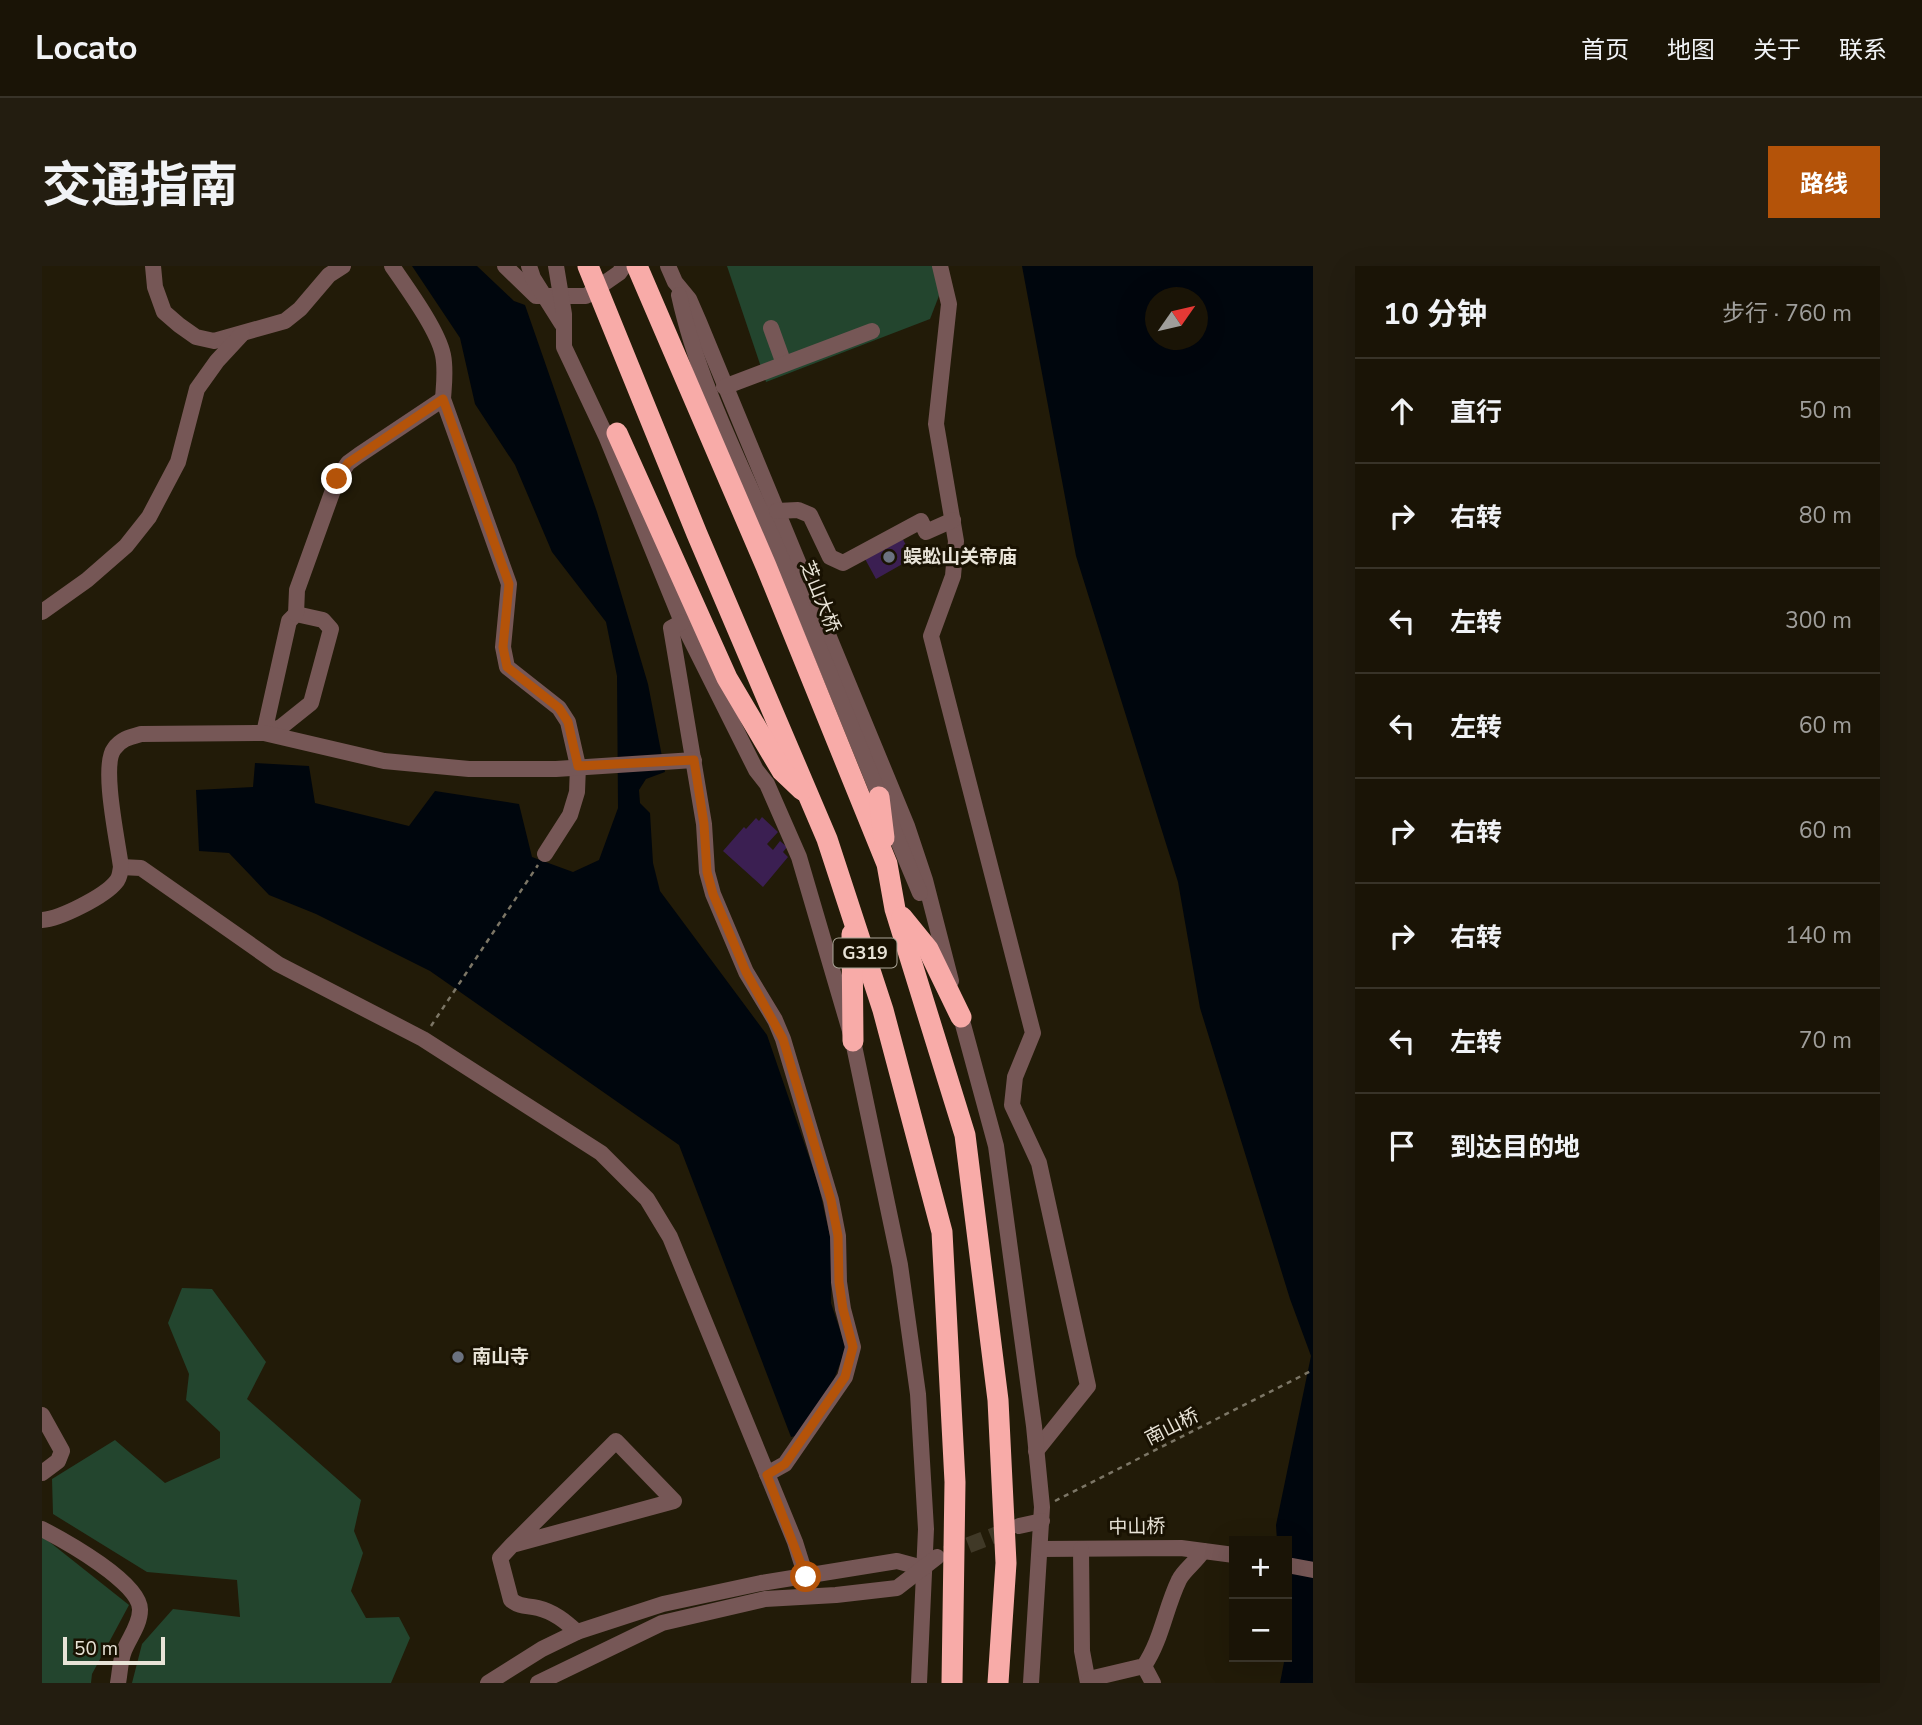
<!DOCTYPE html>
<html lang="zh">
<head>
<meta charset="utf-8">
<style>
	body { margin:0; font-family:"Nunito Sans","Noto Sans SC",sans-serif; background:#231d10; color:#f1f3f6 }
	.controls { position:absolute; right:21px; bottom:21px; display:grid; overflow:hidden; border-radius:0px; box-shadow:0 7px 28px #0002 }
	.controls button { width:63px; height:63px; display:grid; place-items:center; padding:0; border:0; border-bottom:2px solid #383328; background:#1a1406; color:#f1f3f6; font:35px sans-serif }
	.compass { position:absolute; left:1103px; top:21px; width:63px; height:63px; border-radius:50%; background:#1a1406; box-shadow:0 7px 28px #0002; rotate:56deg }
	.scale { position:absolute; left:21px; bottom:18px; width:102px; box-sizing:border-box; padding-left:7px; border:4px solid #e8e3d7; border-top:0; font-size:19px; line-height:24px; white-space:nowrap; color:#e8e3d7; -webkit-text-stroke:5px #191202; paint-order:stroke }
	.stop { position:absolute; width:21px; height:21px; margin:-16px; border:5px solid #b45309; border-radius:50%; background:#fff }
	.stop.end { background:#b45309; border-color:#fff; box-shadow:0 2px 7px #0008 }
	.list { margin:0; padding:0; list-style:none }
	h2 { display:flex; justify-content:space-between; align-items:center; height:91px; margin:0; padding:0 28px; font-size:30px }
	h2 small { font-size:23px; font-weight:400; color:#9f9e9b }
	.list li { display:grid; grid-template-columns:46px 1fr auto; gap:21px; align-items:center; box-sizing:border-box; height:105px; padding:0 28px; border-top:2px solid #383328 }
	.list b { display:block; font-size:26px; white-space:nowrap }
	.list em { font-size:23px; font-style:normal; color:#9f9e9b }
	.icon { flex:none; width:38px; height:38px; fill:none; stroke:currentColor; stroke-width:2; stroke-linecap:round; stroke-linejoin:round }
	.map { position:relative; flex:none; width:1271px; height:1417px; overflow:hidden; border-radius:0px }
	header { display:flex; align-items:center; gap:42px; box-sizing:border-box; height:98px; padding:0 35px; background:#1a1406; border-bottom:2px solid #383328 }
	header strong { font-size:33px }
	nav { display:flex; gap:38px; margin-inline-start:auto; font-size:24px }
	.intro { display:flex; align-items:center; justify-content:space-between; box-sizing:border-box; height:168px; padding:0 42px }
	h1 { margin:0; font-size:49px }
	.button { padding:18px 32px; border-radius:0px; background:#b45309; color:#fff; font-size:24px; font-weight:700 }
	main { display:flex; gap:42px; padding:0 42px }
	aside { flex:1; background:#1a1406; border-radius:0px; box-shadow:0 7px 28px #0002 }
	.map>svg:first-child { display:block }
	.green { fill:#23452e }
	.water { fill:#00060d; fill-rule:evenodd }
	.building { fill:#3b1f52 }
	.lines { fill:none; stroke-linecap:round; stroke-linejoin:round }
	.minor-tunnel { stroke:#403927; stroke-width:16; stroke-dasharray:16 8; stroke-linecap:butt }
	.path { stroke:#7c7666; stroke-width:2.5; stroke-dasharray:5 5; stroke-linecap:butt }
	.minor { stroke:#765756; stroke-width:16 }
	.highway { stroke:#f8aba8; stroke-width:21 }
	.route { stroke:#b45309; stroke-width:9 }
	.worship-dot { fill:#6b7280; stroke:#191202; stroke-width:2.5 }
	.labels { text-anchor:middle; dominant-baseline:central; stroke-width:6; stroke-linejoin:round; paint-order:stroke }
	.shield { fill:#191202; stroke:#aaa497; stroke-width:2 }
	.shield-label { font-size:18px; font-weight:bold; fill:#e8e3d7 }
	.poi-label { font-size:19px; font-weight:bold; fill:#e8e3d7; stroke:#191202; text-anchor:start }
	.street-label { font-size:19px; fill:#e8e3d7; stroke:#191202 }
</style>
</head>
<body>
<header>
<strong>Locato</strong>
<nav><a>首页</a><a>地图</a><a>关于</a><a>联系</a></nav>
</header>
<div class="intro"><h1>交通指南</h1><a class="button">路线</a></div>
<main>
<div class="map">
<svg width="1271" height="1417" viewBox="0 0 1271 1417">
	<rect width="100%" height="100%" fill="#221b08"/>
	<g class="green">
		<polygon points="685,0 892,0 900,22 888,53 724,116"/>
		<polygon points="140,1022 170,1023 224,1096 205,1133 319,1234 312,1265 321,1287 309,1325 324,1352 357,1351 368,1372 349,1417 90,1417 100,1378 131,1343 198,1351 195,1314 105,1306 11,1248 10,1213 73,1174 123,1217 178,1192 178,1166 144,1134 147,1108 126,1057"/>
		<polygon points="0,1270 87,1339 50,1408 49,1417 0,1417"/>
	</g>
	<g class="water">
		<polygon points="370,0 435,0 472,35 483,39 555,246 606,418 623,506 604,513 597,524 598,537 608,547 611,597 618,625 725,769 776,917 790,979 789,1037 804,1082 784,1134 759,1169 749,1171 637,879 388,705 274,648 227,629 187,587 157,585 154,524 211,521 213,497 267,500 273,537 367,560 393,525 477,538 490,591 531,606 557,594 576,542 575,410 564,356 510,286 473,199 433,138 418,72"/>
		<path d="M980,0H1271V1417H1238L1243,1391H1245V1275H1235L1234,1259L1269,1090L1248,1033L1158,742L1136,616L1034,290ZM1114,32H1156V74H1114Z"/>
	</g>
	<g class="building">
		<polygon points="858,268 871,292 834,313 822,291"/>
		<polygon points="720,551 736,566 725,578 731,584 738,575 745,581 741,586 746,591 721,621 681,585 702,561 704,563 714,552 717,555"/>
	</g>
	<g class="lines">
		<polyline class="minor-tunnel" points="904,1288 971,1262"/>
		<g class="path">
			<polyline points="389,760 496,599"/>
			<polyline points="1013,1235 1271,1104"/>
		</g>
		<g class="minor">
			<polyline points="111,0 113,21 122,46 137,59 154,71 172,75 243,55 258,43 287,9 301,0"/>
			<path d="M350,0C365,22 396,64 401,89C404,104 402,118 401,133L467,318L461,381L465,401L517,442L526,456L536,500L535,526L528,549L503,588"/>
			<polyline points="463,0 494,30 544,30 577,7 582,0"/>
			<polyline points="487,0 491,12 520,58"/>
			<polyline points="514,0 522,48 522,81 564,170 640,356 714,504 725,518 757,591 811,775 858,999 876,1128 884,1263 877,1417"/>
			<polyline points="626,0 633,16 647,33 657,56 865,560 883,614 909,715"/>
			<polyline points="898,0 907,38 894,158 914,275 911,310 889,370 991,767 973,811 970,839 997,897 1046,1120 994,1185"/>
			<path d="M637,29C656,116 699,198 734,280C784,395 829,512 878,627"/>
			<polyline points="729,62 742,98"/>
			<polyline points="682,121 830,65"/>
			<polyline points="735,245 756,244 768,249 788,291 801,297 879,255 884,266 911,254"/>
			<polyline points="0,346 45,314 84,280 107,251 136,196 155,123 175,95 200,68"/>
			<polygon points="254,348 281,354 289,363 269,437 239,461 222,467 247,355"/>
			<polyline points="254,348 255,324 295,213 306,197 317,189 401,133"/>
			<polyline points="640,356 629,362 662,558 665,606 671,628 704,706 733,754 741,773 789,934 796,970 797,1016 801,1043 811,1081 803,1111 743,1198 725,1208"/>
			<polyline points="79,601 99,602 236,698 381,773 559,887 605,933 628,971 753,1276 764,1311"/>
			<path d="M0,654C18,653 63,630 74,616C78,612 78,606 79,601C76,577 59,500 72,483C79,473 88,471 99,468L222,467L342,495L427,503H514L652,494"/>
			<polyline points="916,740 954,880 992,1160 1000,1241 989,1417"/>
			<polyline points="0,1149 20,1185 16,1195 0,1207"/>
			<polyline points="977,1260 1000,1255"/>
			<path d="M0,1263C23,1275 99,1317 98,1344C98,1359 87,1372 82,1385C78,1395 78,1407 76,1417"/>
			<path d="M470,1279L632,1235L574,1175L470,1279L458,1292L469,1334C480,1342 484,1339 496,1342C512,1346 523,1355 535,1366"/>
			<polyline points="999,1283 1139,1282 1192,1289"/>
			<polyline points="1039,1283 1040,1385 1046,1417"/>
			<polyline points="1245,1299 1271,1304"/>
			<polyline points="1102,1400 1111,1417"/>
			<path d="M1047,1413L1102,1400C1120,1373 1123,1343 1137,1314C1141,1305 1154,1296 1161,1285"/>
			<polyline points="446,1417 500,1383 535,1366 621,1338 719,1317 855,1295 881,1302"/>
			<polyline points="496,1417 620,1357 723,1333 794,1329 855,1322 895,1291"/>
		</g>
		<g class="highway">
			<polyline points="546,0 655,268 785,573 841,744 900,966 913,1216 910,1417"/>
			<polyline points="595,0 724,300 845,598 853,643 923,869 956,1134 964,1297 956,1417"/>
			<polyline points="575,167 685,412 740,505 760,524"/>
			<polyline points="837,531 842,572"/>
			<polyline points="860,651 886,683 919,751"/>
			<polyline points="810,668 811,775"/>
		</g>
	</g>
	<g class="lines">
		<polyline class="route" points="295,213 306,197 401,133 467,318 461,381 465,401 517,442 526,456 536,500 652,494 662,558 665,606 671,628 704,706 741,773 789,934 796,970 797,1016 801,1043 811,1081 803,1111 743,1198 725,1209 764,1311"/>
	</g>
	<g class="worship-dot">
		<circle cx="847" cy="291" r="7"/>
		<circle cx="416" cy="1091" r="7"/>
	</g>
	<g class="labels">
		<rect class="shield" x="791.5" y="672.5" width="63" height="29" rx="5"/>
		<g class="shield-label">
			<text x="823" y="687">G319</text>
		</g>
		<g class="poi-label">
			<text x="861" y="291">蜈蚣山关帝庙</text>
			<text x="430" y="1091">南山寺</text>
		</g>
		<g class="street-label">
			<text transform="translate(778 331) rotate(68)">芝山大桥</text>
			<text transform="translate(1130 1161) rotate(-27)">南山桥</text>
			<text transform="translate(1095 1261) rotate(-1)">中山桥</text>
		</g>
	</g>
</svg>
<div class="controls">
<button>+</button>
<button>−</button>
</div>
<svg class="compass" viewBox="-18 -18 36 36"><path d="M0-13l5 13h-10z" fill="#e53935"/><path d="M0 13l5-13h-10z" fill="#9f9e9b"/></svg>
<div class="scale">50 m</div>
<div class="stop" style="left:764px;top:1311px"></div>
<div class="stop end" style="left:295px;top:213px"></div>
</div>
<aside>
<h2>10 分钟<small>步行 · 760 m</small></h2>
<ul class="list">
<li><svg class="icon" aria-label="ahead" viewBox="0 0 24 24"><path d="M12 20V5M6 11l6-6 6 6"/></svg><div><b>直行</b></div><em>50 m</em></li>
<li><svg class="icon" aria-label="right" viewBox="0 0 24 24"><path d="M7 20v-9h11M14 6l5 5-5 5"/></svg><div><b>右转</b></div><em>80 m</em></li>
<li><svg class="icon" aria-label="left" viewBox="0 0 24 24"><path d="M17 20v-9H6M10 6l-5 5 5 5"/></svg><div><b>左转</b></div><em>300 m</em></li>
<li><svg class="icon" aria-label="left" viewBox="0 0 24 24"><path d="M17 20v-9H6M10 6l-5 5 5 5"/></svg><div><b>左转</b></div><em>60 m</em></li>
<li><svg class="icon" aria-label="right" viewBox="0 0 24 24"><path d="M7 20v-9h11M14 6l5 5-5 5"/></svg><div><b>右转</b></div><em>60 m</em></li>
<li><svg class="icon" aria-label="right" viewBox="0 0 24 24"><path d="M7 20v-9h11M14 6l5 5-5 5"/></svg><div><b>右转</b></div><em>140 m</em></li>
<li><svg class="icon" aria-label="left" viewBox="0 0 24 24"><path d="M17 20v-9H6M10 6l-5 5 5 5"/></svg><div><b>左转</b></div><em>70 m</em></li>
<li><svg class="icon" aria-label="arrive" viewBox="0 0 24 24"><path d="M6 21V4h12l-3 4 3 4H6"/></svg><div><b>到达目的地</b></div></li>
</ul>
</aside>
</main>
</body>
</html>
